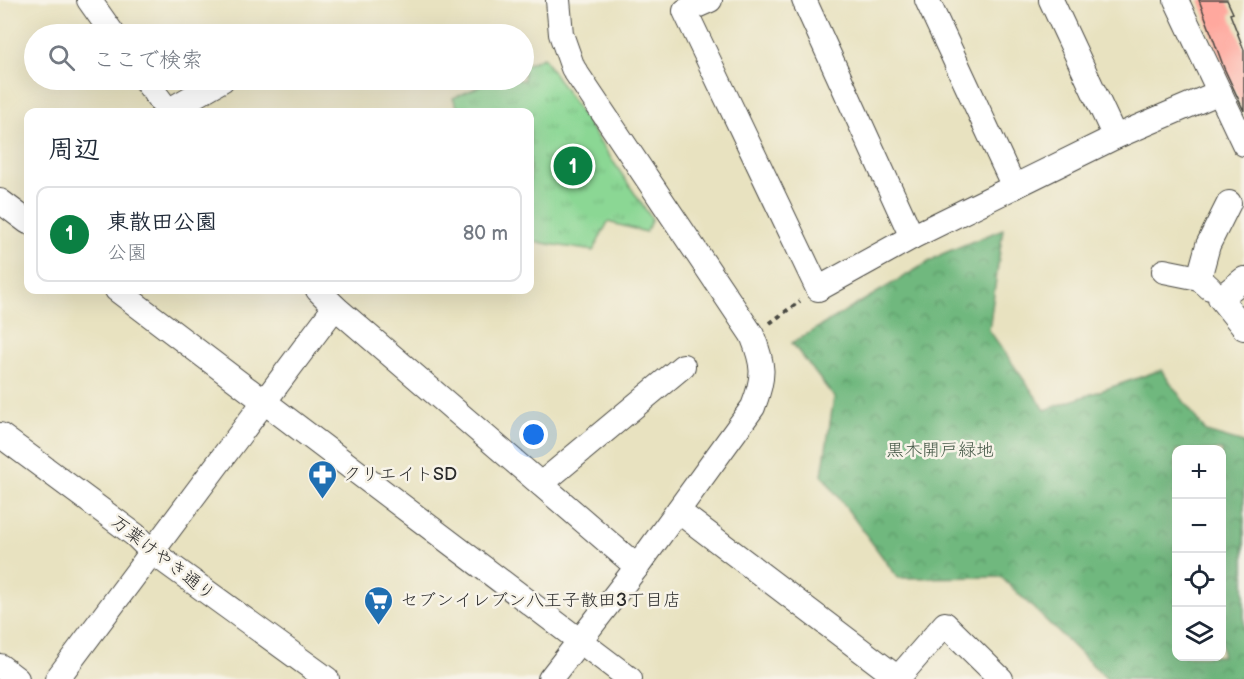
<!DOCTYPE html>
<html lang="ja">
<head>
<meta charset="utf-8">
<style>
	body { margin:0; font-family:"Balsamiq Sans","Klee One",sans-serif; background:#f2f2f3; color:#1f2937 }
	.controls { position:absolute; right:18px; bottom:18px; display:grid; overflow:hidden; border-radius:12px; box-shadow:0 6px 24px #0002 }
	.controls button { width:54px; height:54px; display:grid; place-items:center; padding:0; border:0; border-bottom:2px solid #e0e1e3; background:#fff; color:#1f2937; font:30px sans-serif }
	.you { position:absolute; left:534px; top:435px; width:21px; height:21px; margin:-15px; border:4px solid #fff; border-radius:50%; background:#1a73e8; box-shadow:0 0 0 9px #1a73e833 }
	.badge { display:grid; place-items:center; width:39px; height:39px; border-radius:50%; background:#0b8043; color:#fff; font-size:20px; font-weight:700 }
	.pin { position:absolute; translate:-50% -50%; border:3px solid #fff; box-shadow:0 2px 6px #0006 }
	.list { margin:0; padding:0; list-style:none }
	h2 { display:flex; justify-content:space-between; align-items:center; height:78px; margin:0; padding:0 24px; font-size:26px }
	h2 small { font-size:20px; font-weight:400; color:#747a83 }
	.list li { display:grid; grid-template-columns:39px 1fr auto; gap:18px; align-items:center; box-sizing:border-box; height:96px; margin:0 12px 12px; padding:0 12px; border:2px solid #e0e1e3; border-radius:12px }
	.list b { display:block; font-size:22px; white-space:nowrap }
	.list p { margin:0; font-size:20px; white-space:nowrap; color:#747a83 }
	.list em { font-size:20px; font-style:normal; color:#747a83 }
	.icon { flex:none; width:33px; height:33px; fill:none; stroke:currentColor; stroke-width:2; stroke-linecap:round; stroke-linejoin:round }
	.map { position:relative; flex:none; width:1244px; height:679px; overflow:hidden }
	.search { position:absolute; background:#fff; box-shadow:0 6px 24px #0002; left:24px; top:24px; width:510px; height:66px; display:flex; align-items:center; gap:15px; box-sizing:border-box; padding:0 21px; border-radius:33px; color:#747a83; font-size:22px }
	.panel { position:absolute; background:#fff; box-shadow:0 6px 24px #0002; left:24px; top:108px; width:510px; height:186px; border-radius:12px }
	.map>svg:first-child { display:block }
	.forest { fill:url(#forest-crowns); stroke:#4e7254; stroke-width:1.5; fill-rule:evenodd }
	.park { fill:url(#park-tufts); stroke:#5b8160; stroke-width:1.5 }
	.building { fill:#ffa89e }
	.lines { fill:none; stroke-linecap:round; stroke-linejoin:round }
	.minor-casing { stroke:#474641; stroke-width:26 }
	.path { stroke:#474641; stroke-width:4; stroke-dasharray:4.5 4.5; stroke-linecap:butt }
	.minor { stroke:#fff; stroke-width:24 }
	.labels { text-anchor:middle; dominant-baseline:central; stroke-width:5; stroke-linejoin:round; paint-order:stroke }
	.park-label { font-size:18px; fill:#435645; stroke:#f7f3e8 }
	.poi-label { font-size:18px; fill:#2b2b2b; stroke:#f7f3e8; text-anchor:start }
	.street-label { font-size:18px; fill:#2b2b2b; stroke:#f7f3e8 }
</style>
</head>
<body>
<div class="map">
<svg width="1244" height="679" viewBox="0 0 1244 679">
	<defs>
		<pattern id="forest-crowns" width="20" height="18" patternUnits="userSpaceOnUse" patternTransform="scale(1.5)"><rect width="20" height="18" fill="#70b87e"/><path d="M2 6a3 3 0 1 1 6 0M12 15a3 3 0 1 1 6 0" fill="none" stroke="#5c9667"/></pattern>
		<pattern id="park-tufts" width="24" height="20" patternUnits="userSpaceOnUse" patternTransform="scale(1.5)"><rect width="24" height="20" fill="#8bd794"/><path d="M3 7l-1-3M5 7V3M7 7l1-3M15 17l-1-3M17 17v-4M19 17l1-3" fill="none" stroke="#78b980"/></pattern>
	</defs>
	<rect width="100%" height="100%" fill="#f7f3e8"/>
	<filter id="ink" filterUnits="userSpaceOnUse"><feTurbulence type="fractalNoise" baseFrequency=".0167" numOctaves="2"/><feDisplacementMap in="SourceGraphic" scale="12" xChannelSelector="R" yChannelSelector="G"/><feConvolveMatrix kernelMatrix="1 2 1 2 8 2 1 2 1" color-interpolation-filters="sRGB"/></filter>
	<filter id="wash" filterUnits="userSpaceOnUse"><feTurbulence type="fractalNoise" baseFrequency=".008" numOctaves="4" result="noise"/><feDisplacementMap in="SourceGraphic" scale="24" xChannelSelector="R" yChannelSelector="G"/><feGaussianBlur stdDeviation="1.35" result="paint"/><feColorMatrix in="noise" values="0 0 0 0 0 0 0 0 0 0 0 0 0 0 0 0 0 1.4 0 .05"/><feComposite in="paint" operator="in"/></filter>
	<g filter="url(#wash)">
		<rect width="100%" height="100%" fill="#e8e2c0"/>
		<path class="forest" d="M1003,229L989,330L1045,410L1161,370L1206,432L1244,443V679H1107L1001,577L898,578L822,475L834,397L792,343L942,254ZM1176,450H1222V656H1176Z"/>
		<polygon class="park" points="543,57 652,219 646,232 608,222 593,251 530,241 530,112 460,112 453,98 494,80 524,80 524,66"/>
		<g id="blocks">
			<polygon class="building" points="1199,0 1227,0 1233,13 1230,14 1244,50 1244,111 1224,68"/>
		</g>
	</g>
	<g filter="url(#ink)">
		<use href="#blocks" fill-opacity="0" stroke="#474641" stroke-width="1.5"/>
		<g class="lines">
			<defs>
				<g id="minor">
					<polyline points="89,0 113,34"/>
					<polyline points="710,0 685,11 818,289 912,237"/>
					<polyline points="804,0 912,237 1115,137 1220,92"/>
					<polyline points="927,0 1014,187"/>
					<polyline points="1051,0 1115,137"/>
					<polyline points="1176,0 1244,144"/>
					<polyline points="145,80 169,112"/>
					<polyline points="168,111 222,80"/>
					<polyline points="0,201 28,222"/>
					<polyline points="1164,271 1199,278 1210,288"/>
					<polyline points="1199,278 1208,245 1229,203"/>
					<polyline points="1244,279 1220,298 1244,328"/>
					<polyline points="117,290 630,679"/>
					<polyline points="318,290 335,307 637,567"/>
					<polyline points="0,435 135,535 152,552 327,679"/>
					<polyline points="541,484 683,366"/>
					<polyline points="678,511 899,679"/>
					<polyline points="0,666 17,679"/>
					<polyline points="898,678 945,624 1001,679"/>
					<polyline points="57,679 335,307"/>
					<path d="M550,679L637,567L753,407C765,376 764,365 752,335L573,68L561,34L558,0"/>
				</g>
			</defs>
			<use href="#minor" class="minor-casing"/>
			<polyline class="path" points="770,323 800,301"/>
			<use href="#minor" class="minor"/>
		</g>
	</g>
	<defs>
		<symbol id="pharmacy-pin" viewBox="-11 -11 22 30"><path d="M0 17L-7.5 6A9.5 9.5 0 1 1 7.5 6Z" fill="#1f6fb2" stroke="#f7f3e8"/><path d="M-2-6h4v4h4v4h-4v4h-4v-4h-4v-4h4Z" fill="#fff"/></symbol>
		<symbol id="supermarket-pin" viewBox="-11 -11 22 30"><path d="M0 17L-7.5 6A9.5 9.5 0 1 1 7.5 6Z" fill="#1f6fb2" stroke="#f7f3e8"/><path d="M-6-5.5h2.5l.6 2H6L4.5 2H-2.5L-4.4-4H-6ZM-1.5 3.2a1.3 1.3 0 1 0 .1 0ZM3 3.2a1.3 1.3 0 1 0 .1 0Z" fill="#fff"/></symbol>
	</defs>
	<g fill-rule="evenodd">
		<use href="#pharmacy-pin" x="306" y="458" width="33" height="45"/>
		<use href="#supermarket-pin" x="362" y="584" width="33" height="45"/>
	</g>
	<g class="labels">
		<g class="park-label">
			<text x="940" y="450">黒木開戸緑地</text>
		</g>
		<g class="poi-label">
			<text x="343" y="474">クリエイトSD</text>
			<text x="400" y="600">セブンイレブン八王子散田3丁目店</text>
		</g>
		<g class="street-label">
			<text transform="translate(163 558) rotate(38)">万葉けやき通り</text>
		</g>
	</g>
</svg>
<div class="controls">
<button>+</button>
<button>−</button>
<button><svg class="icon" aria-label="locate" viewBox="0 0 24 24"><circle cx="12" cy="12" r="6"/><path d="M12 2v4M12 18v4M2 12h4M18 12h4"/></svg></button>
<button><svg class="icon" aria-label="layers" viewBox="0 0 24 24"><path d="M12 4l9 5-9 5-9-5zM3 14l9 5 9-5"/></svg></button>
</div>
<div class="you"></div>
<div class="pin badge" style="left:573px;top:166px">1</div>
<div class="search"><svg class="icon" aria-label="search" viewBox="0 0 24 24"><circle cx="10" cy="10" r="6"/><path d="M15 15l6 6"/></svg>ここで検索</div>
<section class="panel">
<h2>周辺<small></small></h2>
<ul class="list">
<li><span class="badge">1</span><div><b>東散田公園</b><p>公園</p></div><em>80 m</em></li>
</ul>
</section>
</div>
</body>
</html>
